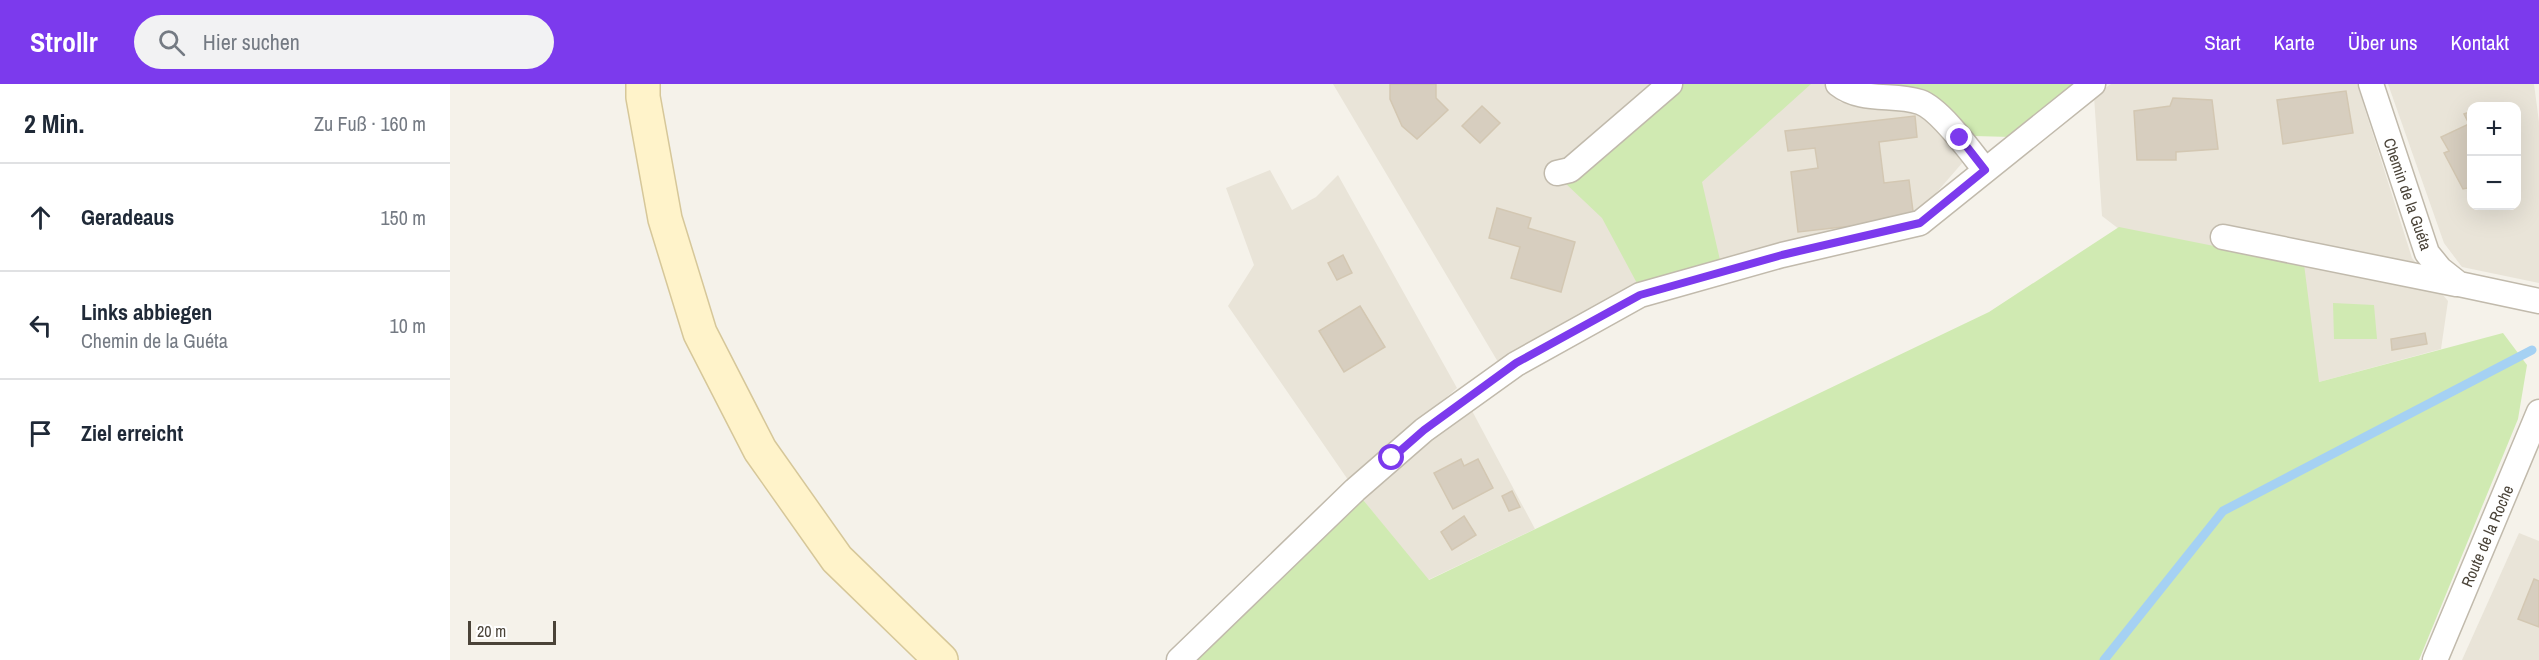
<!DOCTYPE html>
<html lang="de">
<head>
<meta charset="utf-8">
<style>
	body { margin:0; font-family:"Archivo Narrow",sans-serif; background:#f2f2f3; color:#1f2937 }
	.controls { position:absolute; right:18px; top:18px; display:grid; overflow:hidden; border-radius:12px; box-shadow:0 6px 24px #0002 }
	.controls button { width:54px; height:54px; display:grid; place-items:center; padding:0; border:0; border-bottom:2px solid #e0e1e3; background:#fff; color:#1f2937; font:30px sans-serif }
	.scale { position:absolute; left:18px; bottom:15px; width:88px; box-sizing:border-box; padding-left:6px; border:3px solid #4a4338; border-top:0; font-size:16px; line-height:21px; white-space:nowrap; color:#4a4338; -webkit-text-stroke:4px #fff; paint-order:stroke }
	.stop { position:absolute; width:18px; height:18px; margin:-14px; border:4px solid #7c3aed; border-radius:50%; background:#fff }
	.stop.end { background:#7c3aed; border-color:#fff; box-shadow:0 2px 6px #0008 }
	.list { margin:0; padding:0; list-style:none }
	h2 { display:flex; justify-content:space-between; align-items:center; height:78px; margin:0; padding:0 24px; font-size:26px }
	h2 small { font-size:20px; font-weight:400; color:#747a83 }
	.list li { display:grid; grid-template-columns:39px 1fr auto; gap:18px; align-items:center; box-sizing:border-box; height:108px; padding:0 24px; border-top:2px solid #e0e1e3 }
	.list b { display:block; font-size:22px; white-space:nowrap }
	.list p { margin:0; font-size:20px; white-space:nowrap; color:#747a83 }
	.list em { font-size:20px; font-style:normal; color:#747a83 }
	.icon { flex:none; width:33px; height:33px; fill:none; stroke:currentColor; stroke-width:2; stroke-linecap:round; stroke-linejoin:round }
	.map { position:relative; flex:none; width:2089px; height:576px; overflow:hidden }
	header { display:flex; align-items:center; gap:36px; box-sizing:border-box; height:84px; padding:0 30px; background:#7c3aed; color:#fff }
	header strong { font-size:28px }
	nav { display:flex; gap:33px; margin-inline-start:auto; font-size:21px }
	.search { width:420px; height:54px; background:#f2f2f3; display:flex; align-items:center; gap:15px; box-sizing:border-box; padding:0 21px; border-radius:33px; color:#747a83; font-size:22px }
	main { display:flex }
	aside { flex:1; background:#fff }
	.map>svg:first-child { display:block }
	.residential { fill:#e9e4d8; fill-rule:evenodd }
	.green { fill:#d0eab2 }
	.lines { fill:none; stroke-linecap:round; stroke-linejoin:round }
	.stream { stroke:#a5d1f3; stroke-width:9 }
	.building { fill:#d7cebf; stroke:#d3c7b2; stroke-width:1.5 }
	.minor-casing { stroke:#c1baac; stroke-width:27 }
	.secondary-casing { stroke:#d6c799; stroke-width:36 }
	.minor { stroke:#fff; stroke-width:24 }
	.secondary { stroke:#fff3ca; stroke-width:33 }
	.route { stroke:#7c3aed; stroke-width:8 }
	.labels { text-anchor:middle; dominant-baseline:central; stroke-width:4.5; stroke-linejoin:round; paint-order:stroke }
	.street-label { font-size:16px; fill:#4a4338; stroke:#fff }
</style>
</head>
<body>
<header>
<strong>Strollr</strong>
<div class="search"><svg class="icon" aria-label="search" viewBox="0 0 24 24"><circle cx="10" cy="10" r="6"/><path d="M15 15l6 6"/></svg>Hier suchen</div>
<nav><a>Start</a><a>Karte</a><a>Über uns</a><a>Kontakt</a></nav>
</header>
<main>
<aside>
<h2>2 Min.<small>Zu Fuß · 160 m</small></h2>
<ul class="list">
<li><svg class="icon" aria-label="ahead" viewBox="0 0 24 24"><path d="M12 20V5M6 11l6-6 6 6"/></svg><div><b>Geradeaus</b></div><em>150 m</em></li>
<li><svg class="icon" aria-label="left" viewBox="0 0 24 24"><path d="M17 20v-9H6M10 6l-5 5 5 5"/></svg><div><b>Links abbiegen</b><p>Chemin de la Guéta</p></div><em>10 m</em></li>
<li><svg class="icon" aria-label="arrive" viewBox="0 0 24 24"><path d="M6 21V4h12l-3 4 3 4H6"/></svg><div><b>Ziel erreicht</b></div></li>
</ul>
</aside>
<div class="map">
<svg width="2089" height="576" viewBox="0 0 2089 576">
	<rect width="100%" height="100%" fill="#f5f2ea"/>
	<g class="residential">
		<polygon points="883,0 1374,0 1390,18 1472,30 1513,78 1467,131 1185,199 1048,278"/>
		<polygon points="1661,0 1907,0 1962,174 1998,217 1991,265 1869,298 1652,132 1644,12"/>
		<path d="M1938,0H2084L2089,38V199L2012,183L1994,159ZM2022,22H2066V122H2022Z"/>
		<polygon points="820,86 842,126 866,113 888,91 1007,304 968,338 1020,323 1085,445 978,496 905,406 778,222 804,181 776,104"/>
		<polygon points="2069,449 2089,457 2089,576 2012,576"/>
	</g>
	<g class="green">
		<polygon points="1230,0 1361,0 1252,98 1270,176 1189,203 1152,134 1114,98"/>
		<polygon points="1428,0 1630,0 1561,53 1524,52 1478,11"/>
		<polygon points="1669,143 1854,180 1869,298 2053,249 2077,281 2068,335 1969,576 729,576 905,406 979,496 1539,228"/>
		<polygon points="1883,219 1924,221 1927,255 1884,255"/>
	</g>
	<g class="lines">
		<polyline class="stream" points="1654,576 1773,427 2082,266"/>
	</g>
	<g class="building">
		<polygon points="940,0 986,0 986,14 998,26 967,55 952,42 940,15"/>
		<polygon points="1896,7 1903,49 1833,60 1827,16"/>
		<polygon points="1723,14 1762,16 1768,65 1726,68 1726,76 1687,76 1684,27 1720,22"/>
		<polygon points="1032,22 1050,39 1030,59 1012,42"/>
		<polygon points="2022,27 2022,110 2017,104 2013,105 1994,69 1999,67 1991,53 2019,40 2014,30"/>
		<polygon points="1465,32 1467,53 1429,58 1434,99 1459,96 1464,135 1348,148 1341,88 1368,84 1365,64 1338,67 1335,47"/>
		<polygon points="1047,124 1081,134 1078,144 1125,158 1111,208 1061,194 1070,163 1039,154"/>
		<polygon points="893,171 902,189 887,196 878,179"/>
		<polygon points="910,222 935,263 894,288 869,247"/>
		<polygon points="1975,249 1977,260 1942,266 1941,255"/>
		<polygon points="1011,375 1014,382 1028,375 1043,404 1003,425 984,389"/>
		<polygon points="1062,407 1070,423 1059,427 1052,412"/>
		<polygon points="1014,432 1026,451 1002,466 991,448"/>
		<polygon points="2084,495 2089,497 2089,543 2068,535"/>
	</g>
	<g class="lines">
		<defs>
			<g id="minor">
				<path d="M1388,0C1412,19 1443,9 1470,18C1490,25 1521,68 1535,86"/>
				<polyline points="1921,0 1977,169 1990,185 2009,200 2089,217"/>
				<polyline points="1107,89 1120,86 1220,0"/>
				<polyline points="1773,153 2006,200"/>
				<polyline points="729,576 905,406 974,346 1066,280 1190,211 1332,171 1470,139 1643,0"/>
				<polyline points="1985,576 2089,328"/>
			</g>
			<polyline id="secondary" points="193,0 193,13 215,135 250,249 310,366 387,475 491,576"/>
		</defs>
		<use href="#minor" class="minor-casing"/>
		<use href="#secondary" class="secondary-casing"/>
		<use href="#minor" class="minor"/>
		<use href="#secondary" class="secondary"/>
	</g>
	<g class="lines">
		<polyline class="route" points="942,374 974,346 1066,279 1190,211 1332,171 1470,139 1535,86 1510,54"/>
	</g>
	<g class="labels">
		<g class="street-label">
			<text transform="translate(1958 110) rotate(71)">Chemin de la Guéta</text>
			<text transform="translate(2037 452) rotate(-67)">Route de la Roche</text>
		</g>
	</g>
</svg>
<div class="controls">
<button>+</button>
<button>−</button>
</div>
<div class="scale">20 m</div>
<div class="stop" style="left:942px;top:374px"></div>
<div class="stop end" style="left:1510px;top:54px"></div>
</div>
</main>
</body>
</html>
